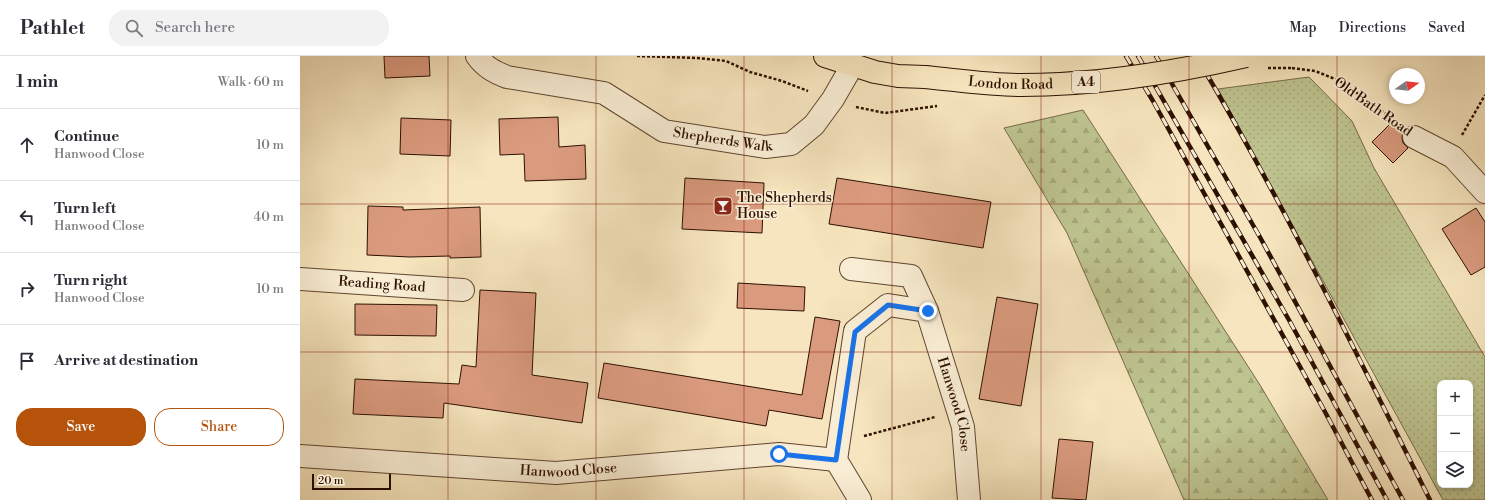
<!DOCTYPE html>
<html lang="en">
<head>
<meta charset="utf-8">
<style>
	body { margin:0; font-family:"Libre Bodoni",serif; background:#f2f2f3; color:#2b2b33 }
	.controls { position:absolute; right:12px; bottom:12px; display:grid; overflow:hidden; border-radius:8px; box-shadow:0 2px 6px #0003 }
	.controls button { width:36px; height:36px; display:grid; place-items:center; padding:0; border:0; border-bottom:1px solid #e1e1e2; background:#fff; color:#2b2b33; font:20px sans-serif }
	.compass { position:absolute; left:1089px; top:12px; width:36px; height:36px; border-radius:50%; background:#fff; box-shadow:0 2px 6px #0003; rotate:76deg }
	.scale { position:absolute; left:12px; bottom:10px; width:79px; box-sizing:border-box; padding-left:4px; border:2px solid #2e1000; border-top:0; font-size:11px; line-height:14px; white-space:nowrap; color:#2e1000; -webkit-text-stroke:3px #f9eed5; paint-order:stroke }
	.stop { position:absolute; width:12px; height:12px; margin:-9px; border:3px solid #1a73e8; border-radius:50%; background:#fff }
	.stop.end { background:#1a73e8; border-color:#fff; box-shadow:0 1px 4px #0008 }
	.list { margin:0; padding:0; list-style:none }
	h2 { display:flex; justify-content:space-between; align-items:center; height:52px; margin:0; padding:0 16px; font-size:17px }
	h2 small { font-size:13px; font-weight:400; color:#7c7c81 }
	.list li { display:grid; grid-template-columns:26px 1fr auto; gap:12px; align-items:center; box-sizing:border-box; height:72px; padding:0 16px; border-top:1px solid #e1e1e2 }
	.list b { display:block; font-size:15px; white-space:nowrap }
	.list p { margin:0; font-size:13px; white-space:nowrap; color:#7c7c81 }
	.list em { font-size:13px; font-style:normal; color:#7c7c81 }
	.actions { display:flex; gap:8px; padding:12px 16px }
	.actions a { flex:1; padding:9px 0; border:1px solid #b45309; border-radius:16px; text-align:center; font-size:14px; color:#b45309 }
	.actions .main { background:#b45309; color:#fff }
	.icon { flex:none; width:22px; height:22px; fill:none; stroke:currentColor; stroke-width:2; stroke-linecap:round; stroke-linejoin:round }
	.map { position:relative; flex:none; width:1185px; height:444px; overflow:hidden }
	header { display:flex; align-items:center; gap:24px; box-sizing:border-box; height:56px; padding:0 20px; background:#fff; border-bottom:1px solid #e1e1e2 }
	header strong { font-size:19px }
	nav { display:flex; gap:22px; margin-inline-start:auto; font-size:14px }
	.search { width:280px; height:36px; background:#f2f2f3; display:flex; align-items:center; gap:10px; box-sizing:border-box; padding:0 14px; border-radius:16px; color:#7c7c81; font-size:15px }
	main { display:flex }
	aside { flex:1; background:#fff }
	.map>svg:first-child { display:block }
	.grass { fill:url(#grass-dots); stroke:#766a48; fill-rule:evenodd }
	.forest { fill:url(#forest-firs); stroke:#766a48 }
	.building { fill:#da9a7e; stroke:#2e1000 }
	.lines { fill:none; stroke-linecap:round; stroke-linejoin:round }
	.minor-casing { stroke:#604530; stroke-width:24 }
	.primary-casing { stroke:#2e1000; stroke-width:24 }
	.path { stroke:#2e1000; stroke-width:2.5; stroke-dasharray:3 2; stroke-linecap:butt }
	.minor { stroke:#f9eed5; stroke-width:22 }
	.primary { stroke:#f6e5be; stroke-width:22 }
	.rail-casing { stroke:#2e1000; stroke-width:4.5 }
	.rail { stroke:#f9eed5; stroke-width:3; stroke-dasharray:9; stroke-linecap:butt }
	.primary-bridge-casing { stroke:#2e1000; stroke-width:24; stroke-linecap:butt }
	.path-bridge { stroke:#2e1000; stroke-width:2.5; stroke-dasharray:3 2; stroke-linecap:butt }
	.primary-bridge { stroke:#f6e5be; stroke-width:22 }
	.route { stroke:#1a73e8; stroke-width:5 }
	.grid { fill:none; stroke:#8f2418; stroke-width:1; stroke-opacity:0.55 }
	.labels { text-anchor:middle; dominant-baseline:central; stroke-width:3.5; stroke-linejoin:round; paint-order:stroke }
	.shield { fill:#f9eed5; stroke:#6b5340; stroke-width:1 }
	.shield-label { font-size:13px; font-weight:bold; fill:#2e1000 }
	.street-label { font-size:14px; fill:#2e1000; stroke:#f9eed5 }
	.poi-label { font-size:14px; fill:#2e1000; stroke:#f9eed5; text-anchor:start }
</style>
</head>
<body>
<header>
<strong>Pathlet</strong>
<div class="search"><svg class="icon" aria-label="search" viewBox="0 0 24 24"><circle cx="10" cy="10" r="6"/><path d="M15 15l6 6"/></svg>Search here</div>
<nav><a>Map</a><a>Directions</a><a>Saved</a></nav>
</header>
<main>
<aside>
<h2>1 min<small>Walk · 60 m</small></h2>
<ul class="list">
<li><svg class="icon" aria-label="ahead" viewBox="0 0 24 24"><path d="M12 20V5M6 11l6-6 6 6"/></svg><div><b>Continue</b><p>Hanwood Close</p></div><em>10 m</em></li>
<li><svg class="icon" aria-label="left" viewBox="0 0 24 24"><path d="M17 20v-9H6M10 6l-5 5 5 5"/></svg><div><b>Turn left</b><p>Hanwood Close</p></div><em>40 m</em></li>
<li><svg class="icon" aria-label="right" viewBox="0 0 24 24"><path d="M7 20v-9h11M14 6l5 5-5 5"/></svg><div><b>Turn right</b><p>Hanwood Close</p></div><em>10 m</em></li>
<li><svg class="icon" aria-label="arrive" viewBox="0 0 24 24"><path d="M6 21V4h12l-3 4 3 4H6"/></svg><div><b>Arrive at destination</b></div></li>
</ul>
<div class="actions"><a class="main">Save</a><a>Share</a></div>
</aside>
<div class="map">
<svg width="1185" height="444" viewBox="0 0 1185 444">
	<defs>
		<pattern id="grass-dots" width="8" height="8" patternUnits="userSpaceOnUse"><rect width="8" height="8" fill="#bec490"/><path d="M2 2h.1M6 6h.1" fill="none" stroke="#a4a77a" stroke-width="1.8" stroke-linecap="round"/></pattern>
		<pattern id="forest-firs" width="22" height="20" patternUnits="userSpaceOnUse"><rect width="22" height="20" fill="#bec490"/><path d="M5 1l3.5 6h-7zM16 11l3.5 6h-7z" fill="#a4a77a"/></pattern>
	</defs>
	<rect width="100%" height="100%" fill="#f6e5be"/>
	<filter id="stains"><feTurbulence type="fractalNoise" baseFrequency=".005" numOctaves="4"/><feColorMatrix values="0 0 0 0 .2 0 0 0 0 .09 0 0 0 0 .02 0 0 0 .5 -.17"/></filter>
	<radialGradient id="worn" r=".72"><stop offset=".6" stop-color="#630" stop-opacity="0"/><stop offset="1" stop-color="#630" stop-opacity=".3"/></radialGradient>
	<path class="grass" d="M1009,21L1052,65L1074,112L1185,301V444H1143L918,33ZM1140,327H1170V429H1140Z"/>
	<polygon class="forest" points="783,54 960,329 1028,444 884,444 767,177 704,72"/>
	<g class="building">
		<polygon points="84,0 129,0 130,20 85,22"/>
		<polygon points="258,61 259,91 285,89 286,123 225,125 224,98 200,99 199,63"/>
		<polygon points="101,62 151,64 150,100 100,98"/>
		<polygon points="1093,65 1103,75 1102,82 1103,87 1108,92 1093,107 1072,86"/>
		<polygon points="385,122 464,127 462,177 382,173"/>
		<polygon points="537,122 691,146 683,192 529,168"/>
		<polygon points="68,150 103,151 103,154 180,151 181,201 150,202 150,200 110,201 67,199"/>
		<polygon points="1176,152 1185,166 1185,211 1171,219 1142,173"/>
		<polygon points="438,227 505,231 504,255 437,252"/>
		<polygon points="180,234 236,237 232,319 288,327 282,367 144,347 143,362 53,358 55,323 159,328 162,309 176,311"/>
		<polygon points="697,241 738,248 721,350 679,343"/>
		<polygon points="55,248 137,249 136,280 55,279"/>
		<polygon points="515,261 540,265 522,363 469,354 466,370 298,342 304,307 502,339"/>
		<polygon points="759,383 793,386 786,444 752,442"/>
	</g>
	<g class="lines">
		<defs>
			<g id="minor">
				<path id="s1" d="M177,0C185,11 194,16 207,21L304,37L364,75L465,91L491,88L514,69L533,43L552,10"/>
				<polyline points="1114,81 1153,101 1185,136"/>
				<polyline points="551,213 611,220 627,255"/>
				<path id="s2" d="M0,223L163,234"/>
				<path id="s3" d="M0,400L256,417L479,398L536,404"/>
				<path id="s4" d="M560,444L536,404L555,275L588,249L627,255L663,371L669,444"/>
			</g>
			<polyline id="primary" points="525,0 575,16 598,20 625,21"/>
		</defs>
		<use href="#minor" class="minor-casing"/>
		<use href="#primary" class="primary-casing"/>
		<g class="path">
			<polyline points="337,0 397,2 426,5 450,16 482,25 508,35"/>
			<polyline points="992,12 1015,15 1040,25 1096,65"/>
			<polyline points="556,51 585,57 637,50"/>
			<polyline points="1162,79 1185,39"/>
			<polyline points="564,380 635,361"/>
		</g>
		<use href="#minor" class="minor"/>
		<use href="#primary" class="primary"/>
		<defs>
			<g id="rail">
				<polyline points="826,0 853,45 1024,354 1072,444"/>
				<polyline points="838,0 989,264 1087,444"/>
				<polyline points="856,0 961,183 1103,444"/>
				<path d="M896,0C982,144 1055,295 1130,444"/>
			</g>
		</defs>
		<use href="#rail" class="rail-casing"/>
		<use href="#rail" class="rail"/>
		<defs>
			<g id="primary-bridge">
				<path id="s5" d="M625,21C657,24 689,29 721,29C797,29 872,17 946,0"/>
			</g>
		</defs>
		<use href="#primary-bridge" class="primary-bridge-casing"/>
		<polyline class="path-bridge" points="968,12 992,12"/>
		<use href="#primary-bridge" class="primary-bridge"/>
	</g>
	<g class="lines">
		<polyline class="route" points="479,398 536,404 555,276 588,249 628,255"/>
	</g>
	<path class="grid" d="M148,0V444M296,0V444M444,0V444M592,0V444M741,0V444M889,0V444M1037,0V444M0,148H1185M0,296H1185"/>
	<defs>
		<symbol id="bar-square" viewBox="-11 -11 22 22"><rect x="-9" y="-9" width="18" height="18" rx="4" fill="#8f2418" stroke="#f9eed5"/><path d="M-6-5H6L.8 .8V4.5H3.5V6h-7V4.5H-.8V.8Z" fill="#fff"/></symbol>
	</defs>
	<g fill-rule="evenodd">
		<use href="#bar-square" x="412" y="139" width="22" height="22"/>
	</g>
	<g class="labels">
		<rect class="shield" x="772" y="15" width="28" height="22" rx="3"/>
		<g class="shield-label">
			<text x="786" y="26">A4</text>
		</g>
		<g class="street-label">
			<text stroke="none"><textPath href="#s5" startOffset="86">London Road</textPath></text>
			<text transform="translate(1073 51) rotate(35)">Old Bath Road</text>
			<text stroke="none"><textPath href="#s1" startOffset="266">Shepherds Walk</textPath></text>
			<text stroke="none"><textPath href="#s2" startOffset="82">Reading Road</textPath></text>
			<text stroke="none"><textPath href="#s4" startOffset="356">Hanwood Close</textPath></text>
			<text stroke="none"><textPath href="#s3" startOffset="269">Hanwood Close</textPath></text>
		</g>
		<g class="poi-label">
			<text x="437" y="142">The Shepherds<tspan x="437" dy="16">House</tspan></text>
		</g>
	</g>
	<rect width="100%" height="100%" filter="url(#stains)"/>
	<rect width="100%" height="100%" fill="url(#worn)"/>
</svg>
<div class="controls">
<button>+</button>
<button>−</button>
<button><svg class="icon" aria-label="layers" viewBox="0 0 24 24"><path d="M12 4l9 5-9 5-9-5zM3 14l9 5 9-5"/></svg></button>
</div>
<svg class="compass" viewBox="-18 -18 36 36"><path d="M0-13l5 13h-10z" fill="#e53935"/><path d="M0 13l5-13h-10z" fill="#7c7c81"/></svg>
<div class="scale">20 m</div>
<div class="stop" style="left:479px;top:398px"></div>
<div class="stop end" style="left:628px;top:255px"></div>
</div>
</main>
</body>
</html>
